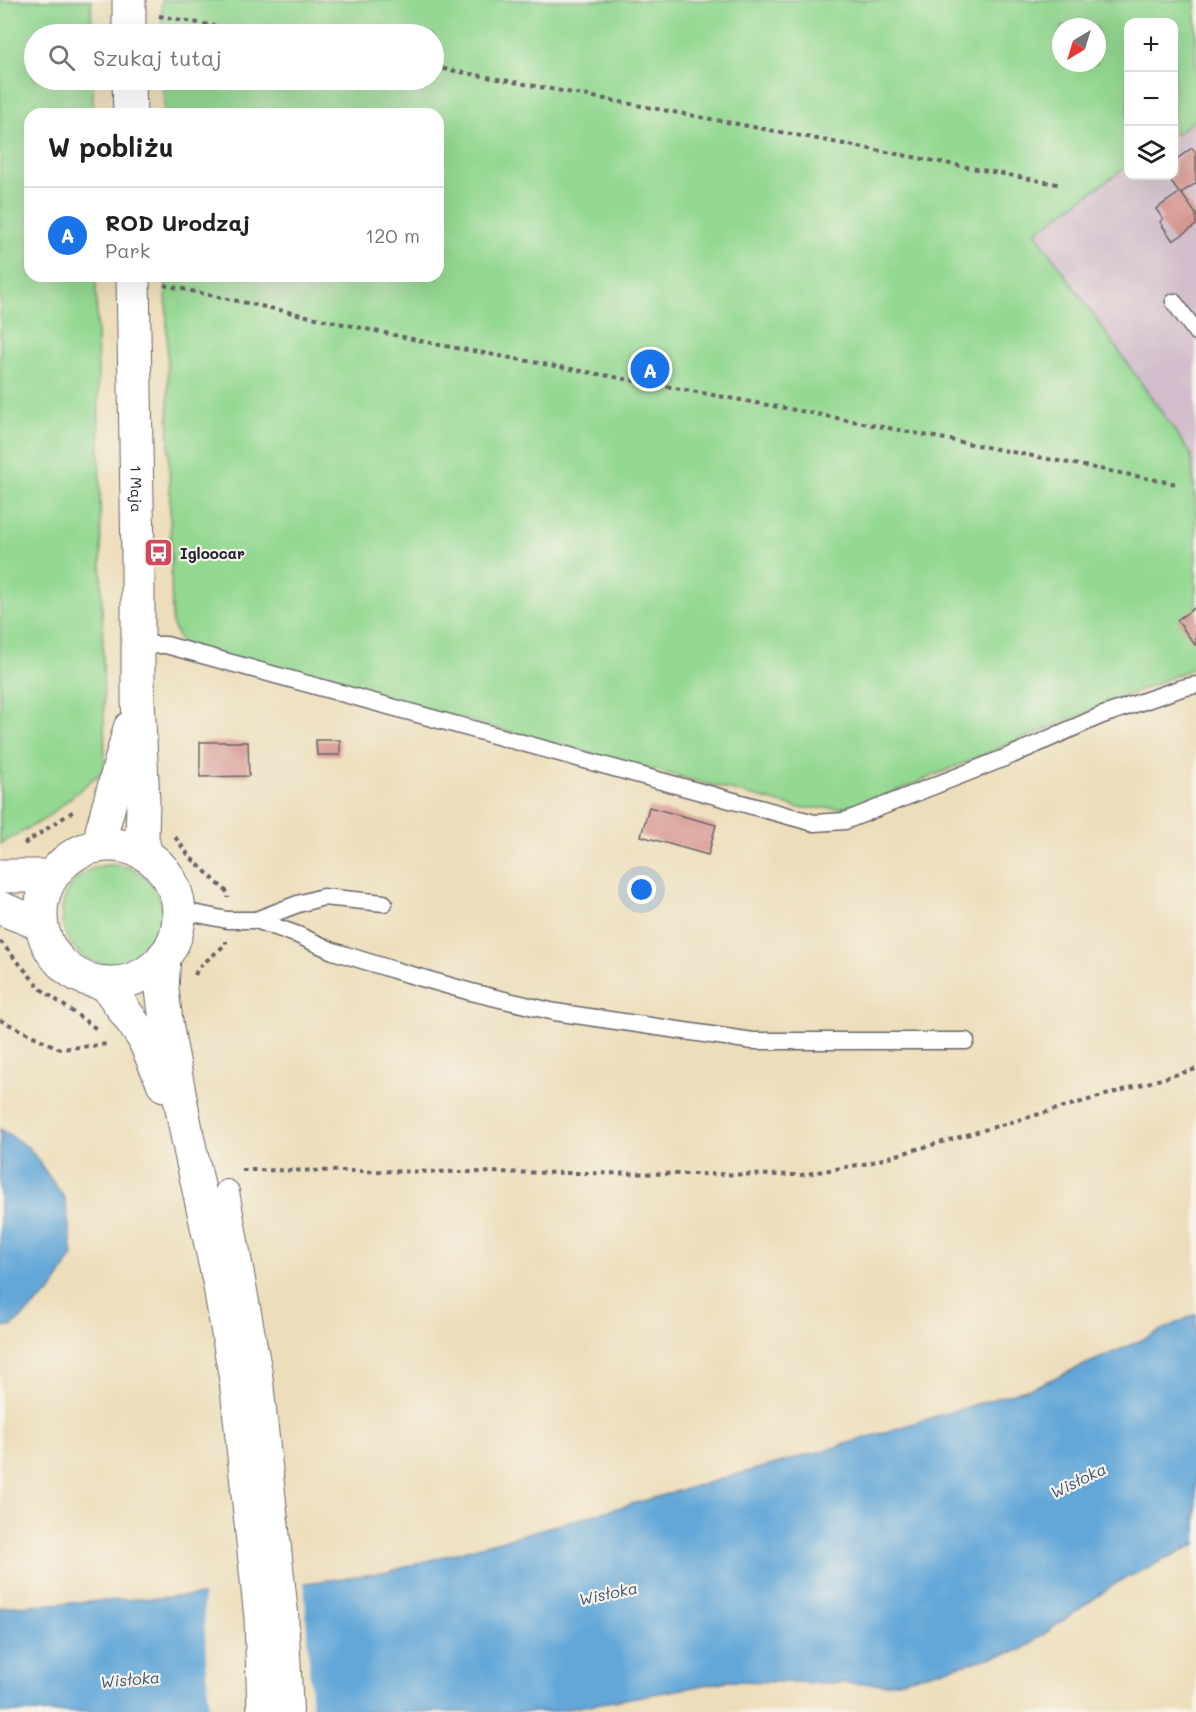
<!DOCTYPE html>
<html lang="pl">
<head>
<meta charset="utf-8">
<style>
	body { margin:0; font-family:Mali,sans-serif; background:#f2f2f2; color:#202124 }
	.controls { position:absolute; right:18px; top:18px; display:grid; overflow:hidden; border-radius:12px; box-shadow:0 6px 24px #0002 }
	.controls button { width:54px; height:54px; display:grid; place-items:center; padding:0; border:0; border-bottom:2px solid #e0e0e0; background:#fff; color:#202124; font:30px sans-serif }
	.compass { position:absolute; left:1052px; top:18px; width:54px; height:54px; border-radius:50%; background:#fff; box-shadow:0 6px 24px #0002; rotate:218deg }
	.you { position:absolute; left:642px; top:890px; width:21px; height:21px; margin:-15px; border:4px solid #fff; border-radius:50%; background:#1a73e8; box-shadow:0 0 0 9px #1a73e833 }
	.badge { display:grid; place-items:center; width:39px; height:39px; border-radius:50%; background:#1a73e8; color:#fff; font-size:20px; font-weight:700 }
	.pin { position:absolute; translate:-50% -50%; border:3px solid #fff; box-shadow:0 2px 6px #0006 }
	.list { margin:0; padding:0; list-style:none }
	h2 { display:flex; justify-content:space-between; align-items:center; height:78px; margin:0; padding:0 24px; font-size:26px }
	h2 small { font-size:20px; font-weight:400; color:#757577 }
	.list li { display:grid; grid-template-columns:39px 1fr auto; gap:18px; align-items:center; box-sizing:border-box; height:96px; padding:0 24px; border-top:2px solid #e0e0e0 }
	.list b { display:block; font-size:22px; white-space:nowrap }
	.list p { margin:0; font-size:20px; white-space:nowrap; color:#757577 }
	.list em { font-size:20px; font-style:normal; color:#757577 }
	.icon { flex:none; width:33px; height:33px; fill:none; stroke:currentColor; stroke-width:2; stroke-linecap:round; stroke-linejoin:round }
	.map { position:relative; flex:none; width:1196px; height:1712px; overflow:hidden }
	.search { position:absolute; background:#fff; box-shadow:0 6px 24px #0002; left:24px; top:24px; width:420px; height:66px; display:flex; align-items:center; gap:15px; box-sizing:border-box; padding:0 21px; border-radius:33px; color:#757577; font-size:22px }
	.panel { position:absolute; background:#fff; box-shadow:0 6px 24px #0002; left:24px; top:108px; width:420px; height:174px; border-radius:18px }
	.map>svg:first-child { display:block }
	.industrial { fill:#d1bdcb }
	.green { fill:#93d891; stroke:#5a7d66; stroke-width:1.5; fill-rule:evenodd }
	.water { fill:#63a7d8; stroke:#42648a; stroke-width:1.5 }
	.pier { fill:#eddebb }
	.building { fill:#d5958f }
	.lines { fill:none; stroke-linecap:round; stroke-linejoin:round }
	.service-casing { stroke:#696468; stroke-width:19 }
	.pedestrian-casing { stroke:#696468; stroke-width:26 }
	.tertiary-casing { stroke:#696468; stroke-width:35 }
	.path { stroke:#696468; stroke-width:4; stroke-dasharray:4.5 4.5; stroke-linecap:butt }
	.service { stroke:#fff; stroke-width:16 }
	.pedestrian { stroke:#fff; stroke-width:24 }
	.tertiary { stroke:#fff; stroke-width:33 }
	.labels { text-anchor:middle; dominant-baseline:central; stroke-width:4.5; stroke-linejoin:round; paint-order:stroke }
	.street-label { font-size:15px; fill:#22223b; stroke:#f7f3e8 }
	.poi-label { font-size:15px; font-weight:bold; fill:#22223b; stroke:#f7f3e8; text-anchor:start }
	.water-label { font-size:16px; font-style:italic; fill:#3c577a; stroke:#f7f3e8 }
</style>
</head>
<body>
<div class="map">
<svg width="1196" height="1712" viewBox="0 0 1196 1712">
	<rect width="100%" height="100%" fill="#f7f3e8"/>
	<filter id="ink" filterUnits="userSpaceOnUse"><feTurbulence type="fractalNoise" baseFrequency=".0167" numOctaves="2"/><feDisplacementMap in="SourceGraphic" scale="12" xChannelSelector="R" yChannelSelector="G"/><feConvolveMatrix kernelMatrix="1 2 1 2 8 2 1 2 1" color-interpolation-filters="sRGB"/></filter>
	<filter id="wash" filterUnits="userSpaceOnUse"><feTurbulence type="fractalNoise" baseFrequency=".008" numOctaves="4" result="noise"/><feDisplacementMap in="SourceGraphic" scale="24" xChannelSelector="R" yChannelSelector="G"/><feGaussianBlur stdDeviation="1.35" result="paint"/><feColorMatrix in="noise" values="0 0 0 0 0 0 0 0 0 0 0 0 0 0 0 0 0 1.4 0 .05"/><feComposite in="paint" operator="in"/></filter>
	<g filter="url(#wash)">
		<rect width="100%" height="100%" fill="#eddebb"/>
		<polygon class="industrial" points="1196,119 1196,510 1191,454 1035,232 1128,166 1128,176 1174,176 1174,135"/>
		<g class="green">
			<polygon points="0,0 91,0 92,34 34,34 34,80 93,80 93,114 30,114 30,276 96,276 105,769 45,819 0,844"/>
			<path d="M162,0H1196V119L1174,135V22H1128V166L1035,232L1191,454L1196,510V667L870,802L839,808H799L182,646L172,623L166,276H438V114H164L163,80H434V34H162ZM1061,27H1097V63H1061Z"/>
			<circle cx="112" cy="915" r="50"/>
		</g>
		<g class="water">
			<polygon points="0,1129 29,1148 65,1199 73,1255 51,1291 11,1327 0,1326"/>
			<polygon points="1196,1314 1196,1544 1118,1582 1021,1650 886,1684 728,1681 550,1712 0,1712 0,1607 223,1594 388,1572 829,1449 1036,1386 1144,1339"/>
		</g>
		<polygon class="pier" points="304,1580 312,1712 209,1712 203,1592"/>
		<g id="blocks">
			<g class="building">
				<polygon points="1192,148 1196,153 1196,183 1181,193 1196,214 1196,225 1173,241 1160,222 1163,219 1156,209 1179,193 1167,176 1174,176 1174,161"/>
				<polygon points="1196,607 1196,644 1195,645 1177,620"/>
				<polygon points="316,740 340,740 340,755 317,755"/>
				<polygon points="200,742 248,742 249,776 200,777"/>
				<polygon points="649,807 716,825 708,855 641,836"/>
			</g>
		</g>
	</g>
	<g filter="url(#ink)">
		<use href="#blocks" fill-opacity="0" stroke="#696468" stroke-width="1.5"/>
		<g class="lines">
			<defs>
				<g id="service">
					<polyline points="1174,302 1196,332"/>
					<polyline points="139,645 166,645 814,823 845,821 1012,755 1100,716 1182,688 1196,685"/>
					<polyline points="179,910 227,920 256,920 298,935 333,951 394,970 471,992 555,1012 753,1041 966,1041"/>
					<polyline points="256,920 298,904 323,897 384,903"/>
				</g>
				<polyline id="pedestrian" points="227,1192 260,1373 286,1613 291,1712"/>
				<g id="tertiary">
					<polyline points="129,0 129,34"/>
					<polyline points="129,80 130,114"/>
					<path id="s1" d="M133,276L138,558V700L143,801L142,838L146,855"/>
					<polyline points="100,845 102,831 130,728"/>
					<circle cx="110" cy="914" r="69"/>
					<polyline points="0,876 52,876"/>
					<polyline points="0,908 41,924"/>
					<polyline points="164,956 162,990 167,1029 188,1140 219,1281 236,1380 261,1618 264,1712"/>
					<polyline points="105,983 143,1037 164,1085"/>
				</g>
			</defs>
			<use href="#service" class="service-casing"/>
			<use href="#pedestrian" class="pedestrian-casing"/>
			<use href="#tertiary" class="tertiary-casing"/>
			<g class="path">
				<polyline points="159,16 260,34"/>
				<polyline points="434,67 1062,185"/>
				<polyline points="164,285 440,345 806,412 1177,484"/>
				<polyline points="175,837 190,857 228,893 228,898"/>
				<polyline points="24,844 75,810"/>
				<polyline points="0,941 41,989 98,1030"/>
				<polyline points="195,975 198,968 226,944 226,941"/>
				<polyline points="0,1020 60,1049 109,1044"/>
				<polyline points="242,1170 801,1175 869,1163 1196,1069"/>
			</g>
			<use href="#service" class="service"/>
			<use href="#pedestrian" class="pedestrian"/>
			<use href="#tertiary" class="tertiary"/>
		</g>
	</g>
	<defs>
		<symbol id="bus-square" viewBox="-11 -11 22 22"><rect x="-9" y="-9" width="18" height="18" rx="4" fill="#d1495b" stroke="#f7f3e8"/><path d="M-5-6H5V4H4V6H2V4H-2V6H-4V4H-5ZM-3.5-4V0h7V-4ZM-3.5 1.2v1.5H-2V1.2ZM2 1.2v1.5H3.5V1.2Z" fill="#fff"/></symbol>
	</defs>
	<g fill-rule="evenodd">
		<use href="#bus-square" x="142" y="536" width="33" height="33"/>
	</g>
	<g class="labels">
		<g class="street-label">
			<text stroke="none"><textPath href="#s1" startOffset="213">1 Maja</textPath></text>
		</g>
		<g class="poi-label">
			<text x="180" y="553">Igloocar</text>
		</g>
		<g class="water-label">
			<text transform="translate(1078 1480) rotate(-26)">Wisłoka</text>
			<text transform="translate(608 1593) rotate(-12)">Wisłoka</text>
			<text transform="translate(130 1679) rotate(-5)">Wisłoka</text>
		</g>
	</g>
</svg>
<div class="controls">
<button>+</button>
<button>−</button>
<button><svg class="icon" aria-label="layers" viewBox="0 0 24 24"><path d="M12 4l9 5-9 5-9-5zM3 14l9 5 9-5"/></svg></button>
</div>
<svg class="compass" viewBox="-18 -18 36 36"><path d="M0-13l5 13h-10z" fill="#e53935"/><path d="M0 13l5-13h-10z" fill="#757577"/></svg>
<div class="you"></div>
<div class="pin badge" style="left:650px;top:369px">A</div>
<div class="search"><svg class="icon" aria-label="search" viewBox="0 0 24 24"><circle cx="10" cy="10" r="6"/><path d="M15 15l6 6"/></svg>Szukaj tutaj</div>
<section class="panel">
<h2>W pobliżu<small></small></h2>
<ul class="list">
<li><span class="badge">A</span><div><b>ROD Urodzaj</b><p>Park</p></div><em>120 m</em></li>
</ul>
</section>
</div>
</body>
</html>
